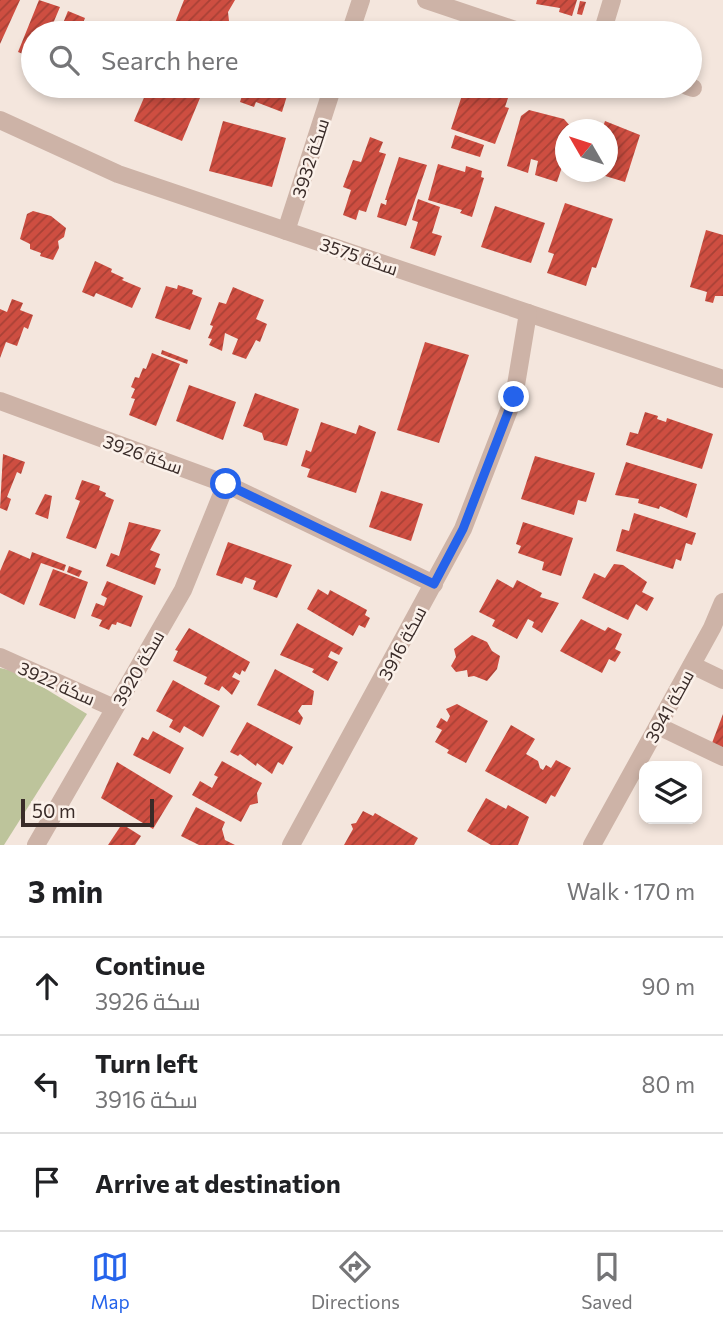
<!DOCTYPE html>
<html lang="en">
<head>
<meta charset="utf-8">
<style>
	body { margin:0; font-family:Commissioner,Cairo,sans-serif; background:#f6f6f6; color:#202124 }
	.controls { position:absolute; right:21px; bottom:21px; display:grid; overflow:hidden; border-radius:14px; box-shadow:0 4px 10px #0003 }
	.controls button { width:63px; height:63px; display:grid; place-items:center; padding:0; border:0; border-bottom:2px solid #e0e0e0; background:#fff; color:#202124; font:35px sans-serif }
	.compass { position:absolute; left:555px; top:119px; width:63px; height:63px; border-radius:50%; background:#fff; box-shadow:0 4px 10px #0003; rotate:309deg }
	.scale { position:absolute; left:21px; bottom:18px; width:133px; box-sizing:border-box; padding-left:7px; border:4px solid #392b28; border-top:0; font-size:19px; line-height:24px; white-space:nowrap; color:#392b28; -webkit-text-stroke:5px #fbf1ea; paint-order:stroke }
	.stop { position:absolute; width:21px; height:21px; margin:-16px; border:5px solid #2563eb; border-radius:50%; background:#fff }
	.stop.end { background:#2563eb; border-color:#fff; box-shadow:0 2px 7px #0008 }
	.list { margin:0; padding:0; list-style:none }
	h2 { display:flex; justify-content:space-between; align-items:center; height:91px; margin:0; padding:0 28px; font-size:30px }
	h2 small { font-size:23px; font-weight:400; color:#757577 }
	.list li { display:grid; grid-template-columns:46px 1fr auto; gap:21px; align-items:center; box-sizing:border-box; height:98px; padding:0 28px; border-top:2px solid #e0e0e0 }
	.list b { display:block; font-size:26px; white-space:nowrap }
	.list p { margin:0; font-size:23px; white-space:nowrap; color:#757577 }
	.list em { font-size:23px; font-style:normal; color:#757577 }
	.icon { flex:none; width:38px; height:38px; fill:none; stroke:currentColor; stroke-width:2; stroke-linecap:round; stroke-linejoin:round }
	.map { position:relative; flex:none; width:723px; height:845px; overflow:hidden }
	.search { position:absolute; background:#fff; box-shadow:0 4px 10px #0003; left:21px; right:21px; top:21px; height:77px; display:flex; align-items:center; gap:18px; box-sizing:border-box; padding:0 24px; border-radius:38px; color:#757577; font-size:26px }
	.sheet { height:385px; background:#fff }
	nav { display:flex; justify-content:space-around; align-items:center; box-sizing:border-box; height:98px; border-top:2px solid #e0e0e0; background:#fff; font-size:19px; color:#757577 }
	nav a { display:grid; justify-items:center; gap:4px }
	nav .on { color:#2563eb }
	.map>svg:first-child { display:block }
	.green { fill:#bdc49b }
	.building { fill:url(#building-hatch) }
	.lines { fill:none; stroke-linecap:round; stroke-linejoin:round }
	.minor { stroke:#cdb3a7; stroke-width:18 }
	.route { stroke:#2563eb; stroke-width:9 }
	.labels { text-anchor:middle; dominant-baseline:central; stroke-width:5; stroke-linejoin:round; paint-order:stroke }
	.street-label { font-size:18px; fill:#392b28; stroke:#fbf1ea }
</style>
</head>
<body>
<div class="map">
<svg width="723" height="845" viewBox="0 0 723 845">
	<defs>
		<pattern id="building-hatch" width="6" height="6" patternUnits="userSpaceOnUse" patternTransform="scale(1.75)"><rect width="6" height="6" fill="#ce4e41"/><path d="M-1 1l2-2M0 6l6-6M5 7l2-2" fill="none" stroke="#a84136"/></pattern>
	</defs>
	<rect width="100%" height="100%" fill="#f4e6dd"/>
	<polygon class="green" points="0,668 18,672 87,714 4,845 0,845"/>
	<g class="building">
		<polygon points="0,0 20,0 0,44"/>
		<polygon points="39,0 60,7 49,33 33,33 33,58 18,52"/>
		<polygon points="184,0 235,0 228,12 229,21 225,33 186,33 173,28"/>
		<polygon points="537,0 577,0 572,16 559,12 560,8 536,4"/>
		<polygon points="580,1 586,2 582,15 577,14"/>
		<polygon points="68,11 85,18 79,33 59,33"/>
		<polygon points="94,22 119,33 89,33"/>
		<polygon points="89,86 123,86 117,98"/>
		<polygon points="149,86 205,86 182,141 134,121"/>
		<polygon points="245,86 290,86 282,112 256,102 254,107 240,102"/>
		<polygon points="465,86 480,86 509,95 505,107 509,108 495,144 451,129"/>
		<polygon points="529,110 564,119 571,127 572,130 566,130 566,155 557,182 535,175 538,161 531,159 528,173 507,166 521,116"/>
		<polygon points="223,121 286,138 272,187 209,171"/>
		<polygon points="605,121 640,135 625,182 592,172 608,172 608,130 602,130"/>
		<polygon points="455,135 484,145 480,157 451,148"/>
		<polygon points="370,137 383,142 379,152 386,154 366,212 359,210 356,220 343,215 351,190 343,187 353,160 361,162"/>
		<polygon points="399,157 427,165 406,226 377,217 381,203 386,205 387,200 385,200"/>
		<polygon points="438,164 465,172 466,166 482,171 481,177 484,178 472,217 460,213 462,210 428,200"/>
		<polygon points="418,199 440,207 432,233 442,236 435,256 410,248 418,222 412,220"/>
		<polygon points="565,203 613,219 596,268 592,267 586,286 547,273 554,254 548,252"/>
		<polygon points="495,206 545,223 531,263 481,247"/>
		<polygon points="33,211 51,216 66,228 64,237 58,241 59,248 53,260 40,256 41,253 30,249 30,244 20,239 27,214"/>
		<polygon points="706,230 723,235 723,296 715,296 713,303 705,301 707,292 690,287"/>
		<polygon points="95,261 112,269 111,272 124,278 122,280 141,288 132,308 96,293 94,297 82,292"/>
		<polygon points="178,285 193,290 192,294 202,298 190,330 155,318 166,286 177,289"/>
		<polygon points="233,287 264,300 256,319 267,324 260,342 256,340 246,359 232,354 238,339 225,333 222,351 209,345 212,339 208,338 213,326 210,325 219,302 226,304"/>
		<polygon points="12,299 23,303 20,310 33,315 28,329 24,327 17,346 6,342 0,358 0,309 7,312"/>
		<polygon points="425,342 469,355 439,443 397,430"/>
		<polygon points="162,350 188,360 187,364 161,354"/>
		<polygon points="152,353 180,364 156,426 129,415 135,399 131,398 135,389 131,387 135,377 139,378 143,368 146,369"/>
		<polygon points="189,385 236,402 223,440 176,421"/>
		<polygon points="255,393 299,409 287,446 264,440 262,433 243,426"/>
		<polygon points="645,412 658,416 657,419 666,422 667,418 713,434 702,469 626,445 630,432 638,434"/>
		<polygon points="321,422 356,434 359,425 376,432 356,493 307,477 310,469 301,466 306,450 311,452"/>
		<polygon points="3,454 25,462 21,474 17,472 7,497 11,499 7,511 0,508"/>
		<polygon points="535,456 595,473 586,502 578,500 574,515 521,499"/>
		<polygon points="626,462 697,484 687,518 660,506 659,509 638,503 639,499 615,495"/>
		<polygon points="82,480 100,486 99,490 106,493 105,496 114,500 96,549 66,538 80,501 75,499"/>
		<polygon points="381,491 423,504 411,541 369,527"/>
		<polygon points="45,494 52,496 48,519 35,514"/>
		<polygon points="634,513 696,533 692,545 686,543 681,561 676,559 673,569 616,551 622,529 629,531"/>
		<polygon points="129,522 161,530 150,550 160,554 155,567 161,569 155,585 106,566 111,553 119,556"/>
		<polygon points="523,522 573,538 561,576 542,570 544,562 518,553 521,546 516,544"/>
		<polygon points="228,542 292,565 277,598 253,589 256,581 245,577 242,584 216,575"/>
		<polygon points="9,550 30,559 32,552 66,565 64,571 41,563 24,605 0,593 0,571"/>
		<polygon points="614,564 623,565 647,582 642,592 654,598 647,611 636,604 628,620 582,598 594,573 605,578"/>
		<polygon points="69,566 82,571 79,577 67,572"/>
		<polygon points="53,569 88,582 75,619 39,605"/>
		<polygon points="497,579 513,588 517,580 542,593 540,597 559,603 542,633 532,627 534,622 528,619 517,639 492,626 495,620 479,612"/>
		<polygon points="107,581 143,596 131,627 117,622 116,625 112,624 109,630 99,626 102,620 91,616 96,603 104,606 107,598 101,595"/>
		<polygon points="318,589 328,595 330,590 367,610 365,615 370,618 365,628 359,625 353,636 307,609"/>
		<polygon points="581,619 605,631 608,627 622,634 615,649 621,652 615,662 609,659 602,673 560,651"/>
		<polygon points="297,623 343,648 339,655 331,651 328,657 338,662 328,681 312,672 314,669 280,655"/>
		<polygon points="189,628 250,662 245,672 242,670 240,675 235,672 232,677 240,681 232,695 222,686 219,691 204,684 207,677 173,661 178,651 175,650"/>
		<polygon points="472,635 487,642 492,651 500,656 497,669 487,681 474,676 468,677 467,670 456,672 451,666 456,657 454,649"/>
		<polygon points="275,669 314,691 312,705 302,705 298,711 303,718 300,725 257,705"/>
		<polygon points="173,680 220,706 203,737 184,726 180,733 169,727 173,720 156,711"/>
		<polygon points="457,704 488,721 466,763 447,753 449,750 435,742 442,730 436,727 441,718 447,722 450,716 446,709"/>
		<polygon points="723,714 723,749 712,743"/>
		<polygon points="247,722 293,747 283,765 278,762 272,774 257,763 256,766 240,754 238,756 230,752"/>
		<polygon points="511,725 535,739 526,754 538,761 540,768 543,770 546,765 551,768 556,760 571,768 555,797 551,795 546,804 485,771"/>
		<polygon points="153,731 184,748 170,774 133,755 142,737 148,740"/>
		<polygon points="222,761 262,783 257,793 258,803 250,805 241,822 192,795 200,781 212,788 218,777 214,775"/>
		<polygon points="117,762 173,796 153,829 101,798"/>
		<polygon points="486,798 506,809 508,805 529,817 518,845 491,845 467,831"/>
		<polygon points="196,807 225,822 222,829 225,840 235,845 199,845 181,836"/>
		<polygon points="363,811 373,816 375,813 418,838 414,845 344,845 353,829 351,824 356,823"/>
		<polygon points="122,824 141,836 135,845 108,845"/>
	</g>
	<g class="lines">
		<g class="minor">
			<polyline points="426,0 524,33"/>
			<polyline points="350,33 361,0"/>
			<polyline points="602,33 612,0"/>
			<polyline points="687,86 693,88"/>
			<polyline points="0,120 118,174 723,379"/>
			<polyline points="286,231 333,86"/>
			<polyline points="0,401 226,484 434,584"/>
			<polyline points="0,657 114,708"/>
			<polyline points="692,665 723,680"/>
			<polyline points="658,726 723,757"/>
			<polyline points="36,845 183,590 226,484"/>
			<polyline points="291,845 463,529 514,397 528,313"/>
			<polyline points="592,845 712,628 723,602"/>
		</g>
	</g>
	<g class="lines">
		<polyline class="route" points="226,484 434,584 463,529 514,397"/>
	</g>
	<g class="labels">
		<g class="street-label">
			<text transform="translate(310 158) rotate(-72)">سكة 3932</text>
			<text transform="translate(359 256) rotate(19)">سكة 3575</text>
			<text transform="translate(143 454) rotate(20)">سكة 3926</text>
			<text transform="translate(402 643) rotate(-62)">سكة 3916</text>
			<text transform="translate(138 668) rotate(-60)">سكة 3920</text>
			<text transform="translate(57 683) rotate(24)">سكة 3922</text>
			<text transform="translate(669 706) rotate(-61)">سكة 3941</text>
		</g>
	</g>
</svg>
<div class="controls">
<button><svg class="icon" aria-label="layers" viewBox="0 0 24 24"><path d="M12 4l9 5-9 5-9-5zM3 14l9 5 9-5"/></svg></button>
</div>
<svg class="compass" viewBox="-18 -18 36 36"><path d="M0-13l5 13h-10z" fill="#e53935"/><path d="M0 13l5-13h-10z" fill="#757577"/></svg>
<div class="scale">50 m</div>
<div class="stop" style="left:226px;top:484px"></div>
<div class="stop end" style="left:514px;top:397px"></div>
<div class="search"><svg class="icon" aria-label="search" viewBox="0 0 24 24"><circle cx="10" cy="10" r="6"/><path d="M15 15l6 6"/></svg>Search here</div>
</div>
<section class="sheet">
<h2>3 min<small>Walk · 170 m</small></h2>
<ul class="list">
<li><svg class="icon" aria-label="ahead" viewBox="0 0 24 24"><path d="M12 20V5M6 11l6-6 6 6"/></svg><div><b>Continue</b><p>سكة 3926</p></div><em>90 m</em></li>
<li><svg class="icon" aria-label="left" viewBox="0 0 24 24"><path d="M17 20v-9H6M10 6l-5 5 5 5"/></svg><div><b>Turn left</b><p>سكة 3916</p></div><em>80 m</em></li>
<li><svg class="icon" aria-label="arrive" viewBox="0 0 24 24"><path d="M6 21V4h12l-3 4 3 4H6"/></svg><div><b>Arrive at destination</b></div></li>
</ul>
</section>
<nav>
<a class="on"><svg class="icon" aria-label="map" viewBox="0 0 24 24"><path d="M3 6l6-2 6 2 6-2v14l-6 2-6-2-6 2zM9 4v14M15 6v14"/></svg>Map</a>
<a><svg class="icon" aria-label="directions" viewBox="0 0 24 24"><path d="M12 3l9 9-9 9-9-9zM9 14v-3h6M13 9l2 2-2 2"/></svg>Directions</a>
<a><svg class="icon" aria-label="saved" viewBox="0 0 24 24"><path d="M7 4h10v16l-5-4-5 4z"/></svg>Saved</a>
</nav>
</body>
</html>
